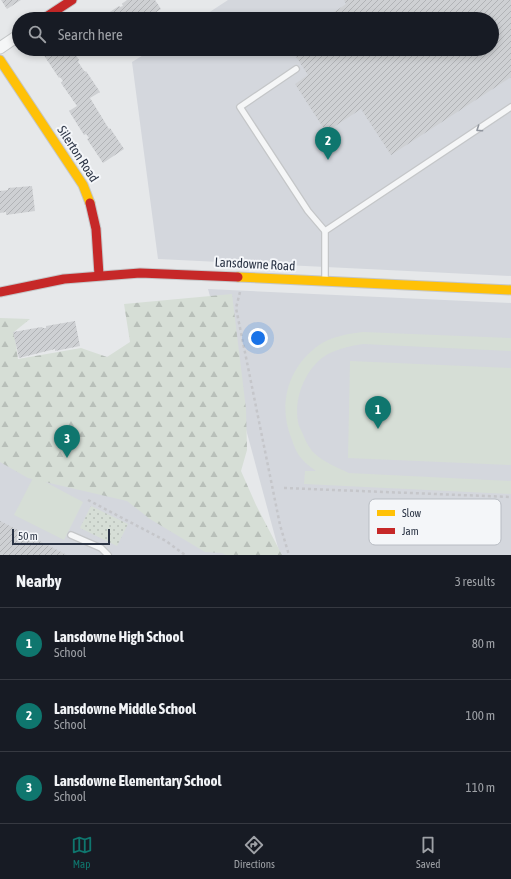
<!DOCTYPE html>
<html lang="en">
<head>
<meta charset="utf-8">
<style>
	body { margin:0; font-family:"Asap Condensed",sans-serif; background:#20242c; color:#f1f3f6 }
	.scale { position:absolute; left:12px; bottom:10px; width:98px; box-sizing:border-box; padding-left:4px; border:2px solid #2b3445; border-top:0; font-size:11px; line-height:14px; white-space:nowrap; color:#2b3445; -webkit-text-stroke:3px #f4f6f9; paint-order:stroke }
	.you { position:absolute; left:258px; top:338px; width:14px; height:14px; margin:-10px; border:3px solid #fff; border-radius:50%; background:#1a73e8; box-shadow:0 0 0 6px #1a73e833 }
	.badge { display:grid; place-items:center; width:26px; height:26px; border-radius:50%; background:#0f766e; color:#fff; font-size:13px; font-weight:700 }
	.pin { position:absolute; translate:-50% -33px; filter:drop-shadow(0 1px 2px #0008) }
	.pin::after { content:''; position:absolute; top:21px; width:14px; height:12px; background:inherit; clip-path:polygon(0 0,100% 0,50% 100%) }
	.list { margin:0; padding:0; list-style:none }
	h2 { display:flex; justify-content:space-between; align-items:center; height:52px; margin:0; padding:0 16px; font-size:17px }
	h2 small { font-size:13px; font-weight:400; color:#9ea1a6 }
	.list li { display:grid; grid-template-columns:26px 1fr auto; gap:12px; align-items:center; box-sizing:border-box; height:72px; padding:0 16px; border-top:1px solid #363941 }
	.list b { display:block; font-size:15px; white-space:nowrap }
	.list p { margin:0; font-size:13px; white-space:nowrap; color:#9ea1a6 }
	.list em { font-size:13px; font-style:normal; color:#9ea1a6 }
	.icon { flex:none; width:22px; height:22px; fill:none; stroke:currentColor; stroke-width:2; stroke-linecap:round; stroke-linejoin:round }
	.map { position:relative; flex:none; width:511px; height:555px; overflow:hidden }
	.search { position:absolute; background:#171b24; box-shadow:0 2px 6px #0003; left:12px; right:12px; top:12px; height:44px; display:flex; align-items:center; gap:10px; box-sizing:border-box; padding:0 14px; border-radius:22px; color:#9ea1a6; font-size:15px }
	.sheet { height:268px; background:#171b24 }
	nav { display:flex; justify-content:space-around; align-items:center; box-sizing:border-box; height:56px; border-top:1px solid #363941; background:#171b24; font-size:11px; color:#9ea1a6 }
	nav a { display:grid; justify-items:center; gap:2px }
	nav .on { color:#0f766e }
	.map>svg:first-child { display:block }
	.built { fill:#d4d7dd }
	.grass { fill:url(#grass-dots) }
	.forest { fill:url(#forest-firs) }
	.garden { fill:#d6ded6 }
	.building { fill:url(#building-hatch) }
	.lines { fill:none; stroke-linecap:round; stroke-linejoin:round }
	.lane-casing { stroke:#c4c6c8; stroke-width:8 }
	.street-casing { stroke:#c4c6c8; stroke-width:13 }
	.slow-casing { stroke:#c4c6c8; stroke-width:11 }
	.jam-casing { stroke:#c4c6c8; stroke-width:11 }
	.path { stroke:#c5c6ca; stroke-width:2.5; stroke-dasharray:3 3; stroke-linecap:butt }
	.lane { stroke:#f5f6f7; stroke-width:5.5 }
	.street { stroke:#f5f6f7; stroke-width:11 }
	.slow { stroke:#ffc107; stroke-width:9 }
	.jam { stroke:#c62828; stroke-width:9 }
	.oneway { stroke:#90959e }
	.labels { text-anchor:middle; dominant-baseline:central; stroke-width:4; stroke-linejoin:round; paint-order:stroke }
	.street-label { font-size:13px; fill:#2b3445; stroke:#f4f6f9 }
	.key { fill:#f4f6f9; stroke:#b8bcc3; stroke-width:1 }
	.key-label { font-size:11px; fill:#2b3445 }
</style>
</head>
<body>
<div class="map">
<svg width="511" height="555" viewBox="0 0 511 555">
	<defs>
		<pattern id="grass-dots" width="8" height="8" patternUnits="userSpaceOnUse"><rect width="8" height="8" fill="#d6ded6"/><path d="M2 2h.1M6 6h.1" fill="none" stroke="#b8bfb9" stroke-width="1.8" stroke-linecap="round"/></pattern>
		<pattern id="forest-firs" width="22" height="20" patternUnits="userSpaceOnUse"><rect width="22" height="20" fill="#d6ded6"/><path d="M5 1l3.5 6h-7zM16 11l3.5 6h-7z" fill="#b8bfb9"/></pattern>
		<pattern id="building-hatch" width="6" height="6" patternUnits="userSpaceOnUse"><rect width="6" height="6" fill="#ced0d3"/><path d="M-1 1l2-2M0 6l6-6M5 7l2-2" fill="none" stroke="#b1b3b6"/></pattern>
	</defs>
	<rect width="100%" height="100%" fill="#e6e8ea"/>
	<g class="built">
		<polygon points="228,0 511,0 511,276 158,259 132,62 153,49 492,49 492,19 199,19"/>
		<polygon points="208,289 511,303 511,555 280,555"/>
		<polygon points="0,362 267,555 0,555"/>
	</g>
	<polygon class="grass" points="91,506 128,524 117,546 80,528"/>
	<polygon class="forest" points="232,294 246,409 247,450 241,471 256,505 282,555 226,555 222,553 205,552 150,519 127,501 28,478 0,462 0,318 30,319 14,332 18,359 81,348 107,357 130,342 124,304"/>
	<g class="garden">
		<path d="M363,332L511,338V351L363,344C351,346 340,348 328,354C305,367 292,401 299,426C301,430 303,434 304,437C306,442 309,447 312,451C321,461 336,467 349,473L511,481V494L304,484L305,471H316C311,467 306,464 302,459C297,454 294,446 292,440C277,405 288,367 319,345C332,336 348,334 363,332Z"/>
		<polygon points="350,361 511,368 511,465 348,458"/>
		<polygon points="34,476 83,502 64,540 14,515"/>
	</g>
	<g class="building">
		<polygon points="1,0 21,0 7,9"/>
		<polygon points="127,0 155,0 161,9 145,19 99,19 119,6 120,7 123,6 122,4"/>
		<polygon points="344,0 511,0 511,77 391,155 361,109 326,132 295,84 308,75 291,49 492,49 492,19 324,19 346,4"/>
		<polygon points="51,49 72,49 79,60 78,62 85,72 86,71 100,92 90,98 109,129 110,128 124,149 103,163 87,139 89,138 86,134 84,135 69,111 77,106 61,83 63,81 60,77 59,78 43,54"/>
		<polygon points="32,186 35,211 6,215 6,212 0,213 0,191 8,190 8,188"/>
		<polygon points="75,321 80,346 55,351 55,349 19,358 13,332 42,327 43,328 46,328 46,326"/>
		<polygon points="0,521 67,555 0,555"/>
	</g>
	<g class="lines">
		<defs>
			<g id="lane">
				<polyline points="296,69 240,107 308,211 325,231"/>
				<polyline points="325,279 325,231 511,107"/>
				<polyline points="71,535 101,548 108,555"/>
			</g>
			<polyline id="street" points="0,48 19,35"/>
			<g id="slow">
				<polyline points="0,60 83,185 90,203"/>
				<polyline points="238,277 511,290"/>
			</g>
			<g id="jam">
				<polyline points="43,19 72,0"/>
				<polyline points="90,203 96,229 99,275"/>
				<polyline points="0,292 64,279 140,273 238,277"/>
			</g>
		</defs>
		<use href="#lane" class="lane-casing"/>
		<use href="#street" class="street-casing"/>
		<use href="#slow" class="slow-casing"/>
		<use href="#jam" class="jam-casing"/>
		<g class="path">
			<polyline points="240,292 236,308 280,525 289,555"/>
			<polyline points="284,488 511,497"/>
			<polyline points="88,500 166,541 185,555"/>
		</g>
		<use href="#lane" class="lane"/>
		<use href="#street" class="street"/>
		<use href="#slow" class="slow"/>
		<use href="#jam" class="jam"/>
	</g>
	<defs><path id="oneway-chevron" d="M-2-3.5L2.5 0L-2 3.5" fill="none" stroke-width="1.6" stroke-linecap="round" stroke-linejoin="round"/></defs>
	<use class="oneway" href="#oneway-chevron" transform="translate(479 129) rotate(146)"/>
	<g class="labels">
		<g class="street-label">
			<text transform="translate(78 154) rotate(57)">Silerton Road</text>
			<text transform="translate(255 264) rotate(3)">Lansdowne Road</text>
		</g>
	</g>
	<rect x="369" y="499" width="132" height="46" rx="6" class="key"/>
	<rect x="377" y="510" width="18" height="6" fill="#ffc107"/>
	<rect x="377" y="528" width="18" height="6" fill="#c62828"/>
	<g class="key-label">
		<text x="402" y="517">Slow</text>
		<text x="402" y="535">Jam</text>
	</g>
</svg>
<div class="scale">50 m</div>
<div class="you"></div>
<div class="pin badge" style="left:378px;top:429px">1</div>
<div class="pin badge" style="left:328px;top:160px">2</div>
<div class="pin badge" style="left:67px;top:458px">3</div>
<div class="search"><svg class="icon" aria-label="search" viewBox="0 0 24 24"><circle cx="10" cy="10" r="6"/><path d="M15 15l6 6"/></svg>Search here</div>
</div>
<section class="sheet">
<h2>Nearby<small>3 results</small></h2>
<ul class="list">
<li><span class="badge">1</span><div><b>Lansdowne High School</b><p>School</p></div><em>80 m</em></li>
<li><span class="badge">2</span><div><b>Lansdowne Middle School</b><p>School</p></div><em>100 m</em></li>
<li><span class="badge">3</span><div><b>Lansdowne Elementary School</b><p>School</p></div><em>110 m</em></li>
</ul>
</section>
<nav>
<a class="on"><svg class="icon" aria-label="map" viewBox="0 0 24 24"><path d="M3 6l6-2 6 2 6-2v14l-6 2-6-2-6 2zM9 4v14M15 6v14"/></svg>Map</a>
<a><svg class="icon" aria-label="directions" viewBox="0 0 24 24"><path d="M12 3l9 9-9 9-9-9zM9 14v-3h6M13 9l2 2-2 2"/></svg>Directions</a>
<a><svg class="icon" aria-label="saved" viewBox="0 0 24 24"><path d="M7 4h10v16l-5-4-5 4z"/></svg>Saved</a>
</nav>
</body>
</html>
